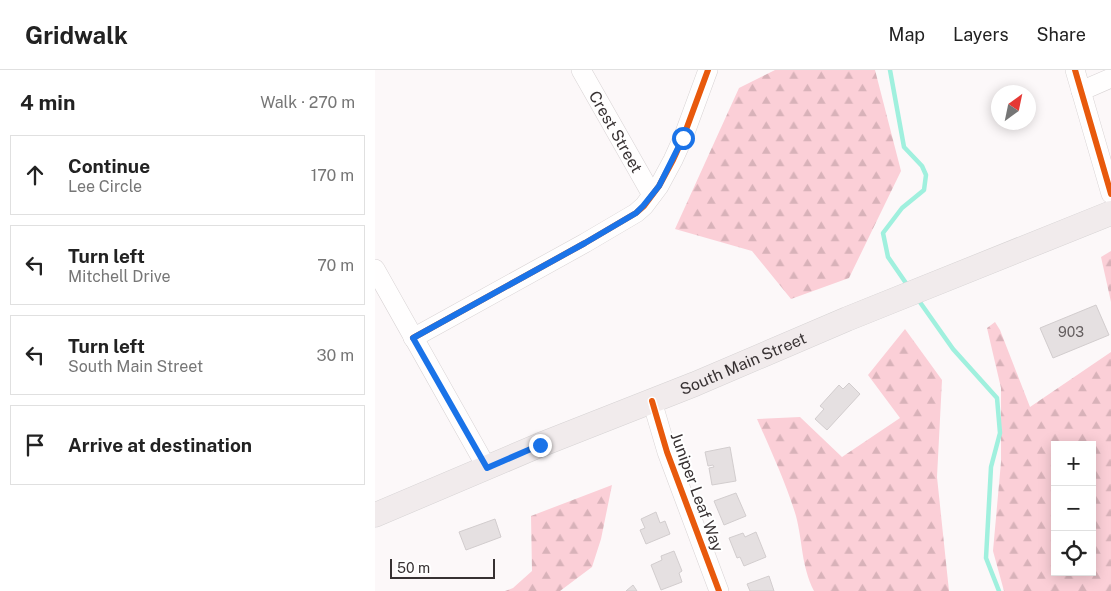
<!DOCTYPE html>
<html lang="en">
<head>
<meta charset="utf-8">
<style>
	body { margin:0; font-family:"Public Sans",sans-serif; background:#f2f2f2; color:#222 }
	.controls { position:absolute; right:15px; bottom:15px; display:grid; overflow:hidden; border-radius:0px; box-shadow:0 2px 12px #0003 }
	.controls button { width:45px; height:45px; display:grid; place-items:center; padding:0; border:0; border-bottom:1px solid #e0e0e0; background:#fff; color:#222; font:25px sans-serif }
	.compass { position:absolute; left:616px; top:15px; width:45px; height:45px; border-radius:50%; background:#fff; box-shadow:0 2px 12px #0003; rotate:33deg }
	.scale { position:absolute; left:15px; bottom:12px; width:105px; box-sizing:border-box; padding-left:5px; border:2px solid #373132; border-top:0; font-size:14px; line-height:18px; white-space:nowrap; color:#373132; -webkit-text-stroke:4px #fff; paint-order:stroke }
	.stop { position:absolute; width:15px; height:15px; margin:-11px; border:4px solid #1a73e8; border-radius:50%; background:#fff }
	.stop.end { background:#1a73e8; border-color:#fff; box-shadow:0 1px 5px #0008 }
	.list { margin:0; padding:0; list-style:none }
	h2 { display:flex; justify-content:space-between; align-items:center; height:65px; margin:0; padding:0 20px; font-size:21px }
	h2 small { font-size:16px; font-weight:400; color:#767676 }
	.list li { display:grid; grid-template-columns:32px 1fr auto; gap:15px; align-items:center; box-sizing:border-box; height:80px; margin:0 10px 10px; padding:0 10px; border:1px solid #e0e0e0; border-radius:0px }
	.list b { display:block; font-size:19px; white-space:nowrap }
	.list p { margin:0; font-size:16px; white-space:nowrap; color:#767676 }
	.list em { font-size:16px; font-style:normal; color:#767676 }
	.icon { flex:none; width:28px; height:28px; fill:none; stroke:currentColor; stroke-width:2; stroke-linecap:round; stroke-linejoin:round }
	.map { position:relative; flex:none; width:736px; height:521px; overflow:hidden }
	header { display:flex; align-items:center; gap:30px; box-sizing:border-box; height:70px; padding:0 25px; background:#fff; border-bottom:1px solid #e0e0e0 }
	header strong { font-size:24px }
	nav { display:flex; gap:28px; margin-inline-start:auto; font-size:18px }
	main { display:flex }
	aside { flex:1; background:#fff }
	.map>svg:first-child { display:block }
	.forest { fill:url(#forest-firs); fill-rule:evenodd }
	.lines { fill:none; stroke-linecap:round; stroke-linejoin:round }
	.stream { stroke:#a0f0de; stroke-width:4.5 }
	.building { fill:#e5e0e1; stroke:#d2cdce }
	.minor-casing { stroke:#d8d3d4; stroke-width:20 }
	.major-casing { stroke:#d6d3d4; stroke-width:25 }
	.minor { stroke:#fffefe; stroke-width:19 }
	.major { stroke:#f1ebec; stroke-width:24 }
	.cycleway-casing { stroke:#fff; stroke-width:9 }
	.cycleway { stroke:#e8590c; stroke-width:6 }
	.route { stroke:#1a73e8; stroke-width:6 }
	.labels { text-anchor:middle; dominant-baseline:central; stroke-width:4; stroke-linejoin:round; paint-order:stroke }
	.number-label { font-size:14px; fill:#645e5f }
	.street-label { font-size:16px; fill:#373132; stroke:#fff }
</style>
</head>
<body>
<header>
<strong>Gridwalk</strong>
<nav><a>Map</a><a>Layers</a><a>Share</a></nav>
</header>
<main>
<aside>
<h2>4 min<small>Walk · 270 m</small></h2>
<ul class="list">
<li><svg class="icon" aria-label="ahead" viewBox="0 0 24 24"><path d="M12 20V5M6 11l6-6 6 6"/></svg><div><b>Continue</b><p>Lee Circle</p></div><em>170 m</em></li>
<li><svg class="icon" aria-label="left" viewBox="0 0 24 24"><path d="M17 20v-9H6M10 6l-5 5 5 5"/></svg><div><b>Turn left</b><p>Mitchell Drive</p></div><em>70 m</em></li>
<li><svg class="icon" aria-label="left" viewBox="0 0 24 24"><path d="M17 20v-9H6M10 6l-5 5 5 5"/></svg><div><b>Turn left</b><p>South Main Street</p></div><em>30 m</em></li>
<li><svg class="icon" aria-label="arrive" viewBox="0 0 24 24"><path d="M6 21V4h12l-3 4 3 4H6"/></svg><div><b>Arrive at destination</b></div></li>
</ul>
</aside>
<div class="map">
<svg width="736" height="521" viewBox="0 0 736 521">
	<defs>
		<pattern id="forest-firs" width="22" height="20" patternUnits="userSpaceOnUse" patternTransform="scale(1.25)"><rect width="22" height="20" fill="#fbcfd7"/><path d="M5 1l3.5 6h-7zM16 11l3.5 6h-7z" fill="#d8b2b9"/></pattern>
	</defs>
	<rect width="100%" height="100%" fill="#fcf8f9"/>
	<g class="forest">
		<polygon points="400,0 500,0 526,101 474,208 416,229 377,181 300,159 364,18"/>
		<polygon points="736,181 736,232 726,187"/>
		<path d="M620,252L625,260L655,337L736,282V521H629L618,481L626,392V318L612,258ZM680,375H717V502H680Z"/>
		<path d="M530,259L567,310L562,407L574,521H439C426,495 428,473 421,446C411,413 396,381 382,349L425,347L467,387L525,348L493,305Z"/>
		<polygon points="237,415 226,469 217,497 185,521 130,521 138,518 157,501 156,446"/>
	</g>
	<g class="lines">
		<g class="stream">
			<polyline points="515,0 529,77 547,96 551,105 549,120 527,138 508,163 513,187 533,216"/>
			<polyline points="542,228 578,279 622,328 625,363 616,397 611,488 624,521"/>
		</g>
	</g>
	<g class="building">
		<polygon points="721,235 734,265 678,288 665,258"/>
		<polygon points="474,313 485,324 452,360 440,349 449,339 445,336 464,315 468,319"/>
		<polygon points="355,377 361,411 337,415 334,398 339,397 338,395 333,396 330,382"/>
		<polygon points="361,423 371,446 349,455 339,431"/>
		<polygon points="281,442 285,453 290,451 295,464 271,474 265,460 270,458 266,449"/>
		<polygon points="120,449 126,467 91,480 84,462"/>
		<polygon points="381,462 391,487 369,496 365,487 362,488 354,468 368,463 370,467"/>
		<polygon points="299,481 307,501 304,503 307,512 286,520 276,495 287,490 286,486"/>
		<polygon points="394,506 399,521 375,521 372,514"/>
		<polygon points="258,515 262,521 251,521"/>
	</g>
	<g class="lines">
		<defs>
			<g id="minor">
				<path id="s1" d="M206,0L277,125"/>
				<polyline points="700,0 736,124"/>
				<polyline points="706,21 736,8"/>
				<polyline points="0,199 112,398"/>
				<polyline points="38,268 210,173 261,143 269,136 284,116 298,90 308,68 333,0"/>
				<polyline points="277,331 292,382 344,521"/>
			</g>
			<g id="major">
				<path id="s2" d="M0,445L165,375L320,314L472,249L736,143"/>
			</g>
		</defs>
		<use href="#minor" class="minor-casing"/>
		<use href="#major" class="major-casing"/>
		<use href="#minor" class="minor"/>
		<use href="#major" class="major"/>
		<defs>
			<g id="cycleway">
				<polyline points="700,0 736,124"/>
				<polyline points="38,268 210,173 261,143 269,136 284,116 298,90 308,68 333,0"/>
				<polyline points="277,331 292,382 344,521"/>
			</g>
		</defs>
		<use href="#cycleway" class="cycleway-casing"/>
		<use href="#cycleway" class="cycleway"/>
	</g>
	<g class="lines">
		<polyline class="route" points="165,375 112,398 38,268 210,173 261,143 268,136 284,116 308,68"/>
	</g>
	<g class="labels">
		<g class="number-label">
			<text x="696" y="262">903</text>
		</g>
		<g class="street-label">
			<text stroke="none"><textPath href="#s1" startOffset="71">Crest Street</textPath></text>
			<text stroke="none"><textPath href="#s2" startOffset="398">South Main Street</textPath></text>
			<text transform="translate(322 422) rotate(70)">Juniper Leaf Way</text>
		</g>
	</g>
</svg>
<div class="controls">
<button>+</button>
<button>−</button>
<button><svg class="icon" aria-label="locate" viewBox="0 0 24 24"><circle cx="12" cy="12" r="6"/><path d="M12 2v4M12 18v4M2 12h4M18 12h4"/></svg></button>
</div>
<svg class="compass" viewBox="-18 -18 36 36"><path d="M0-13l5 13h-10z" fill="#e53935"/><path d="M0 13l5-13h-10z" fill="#767676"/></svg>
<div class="scale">50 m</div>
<div class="stop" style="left:308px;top:68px"></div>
<div class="stop end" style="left:165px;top:375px"></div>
</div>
</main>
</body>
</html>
